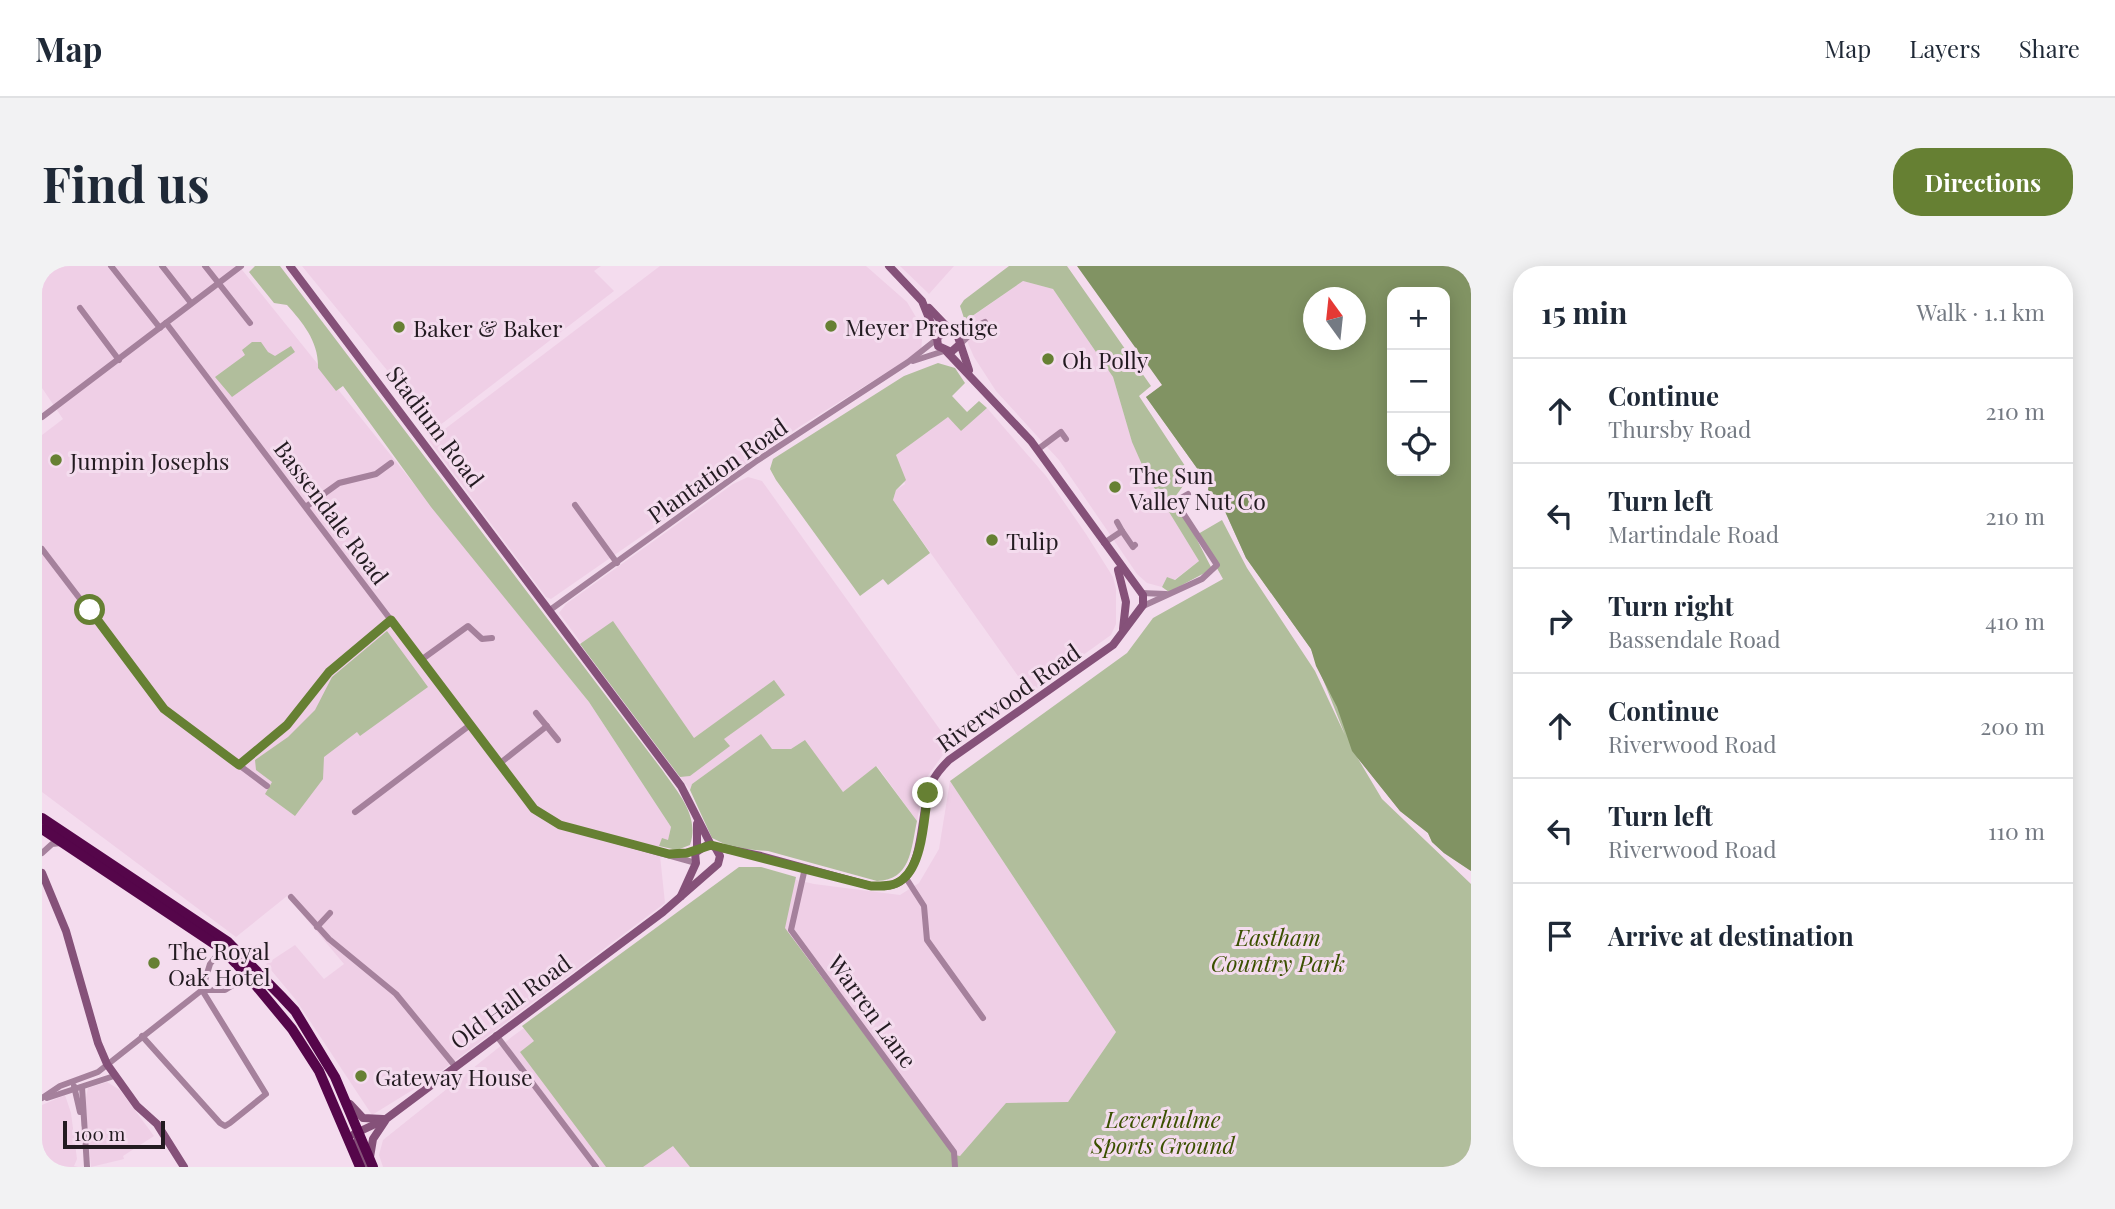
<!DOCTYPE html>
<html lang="en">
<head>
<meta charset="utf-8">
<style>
	body { margin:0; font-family:"Playfair Display",serif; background:#f2f2f3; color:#1f2937 }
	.controls { position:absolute; right:21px; top:21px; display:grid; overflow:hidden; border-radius:14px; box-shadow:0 4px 18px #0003 }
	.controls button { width:63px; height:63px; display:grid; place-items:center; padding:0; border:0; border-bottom:2px solid #e0e1e3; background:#fff; color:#1f2937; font:35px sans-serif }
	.compass { position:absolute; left:1261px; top:21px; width:63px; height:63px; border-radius:50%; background:#fff; box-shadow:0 4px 18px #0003; rotate:345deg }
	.scale { position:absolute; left:21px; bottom:18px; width:102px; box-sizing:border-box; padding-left:7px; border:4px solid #231b21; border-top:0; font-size:19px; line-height:24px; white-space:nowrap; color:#231b21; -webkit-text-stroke:5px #f4dcee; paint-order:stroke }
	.stop { position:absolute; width:21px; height:21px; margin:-16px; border:5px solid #668033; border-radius:50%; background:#fff }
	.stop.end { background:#668033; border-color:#fff; box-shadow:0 2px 7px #0008 }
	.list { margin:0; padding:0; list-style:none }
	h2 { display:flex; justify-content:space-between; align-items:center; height:91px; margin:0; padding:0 28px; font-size:30px }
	h2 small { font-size:23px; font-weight:400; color:#747a83 }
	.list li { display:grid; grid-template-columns:46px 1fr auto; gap:21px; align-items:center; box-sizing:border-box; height:105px; padding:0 28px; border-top:2px solid #e0e1e3 }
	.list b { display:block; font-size:26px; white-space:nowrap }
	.list p { margin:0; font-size:23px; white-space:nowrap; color:#747a83 }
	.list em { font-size:23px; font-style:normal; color:#747a83 }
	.icon { flex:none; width:38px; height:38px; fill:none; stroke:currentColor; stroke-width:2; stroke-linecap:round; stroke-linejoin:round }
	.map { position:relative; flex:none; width:1429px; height:901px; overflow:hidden; border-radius:28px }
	header { display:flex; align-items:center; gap:42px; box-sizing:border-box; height:98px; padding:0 35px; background:#fff; border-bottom:2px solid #e0e1e3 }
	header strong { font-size:33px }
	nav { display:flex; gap:38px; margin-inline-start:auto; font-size:24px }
	.intro { display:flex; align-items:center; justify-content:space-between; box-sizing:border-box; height:168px; padding:0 42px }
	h1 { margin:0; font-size:49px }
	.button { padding:18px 32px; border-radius:28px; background:#668033; color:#fff; font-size:24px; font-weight:700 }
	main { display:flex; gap:42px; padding:0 42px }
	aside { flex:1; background:#fff; border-radius:28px; box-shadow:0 4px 18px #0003 }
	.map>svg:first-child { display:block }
	.built { fill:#efcfe6 }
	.green { fill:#b1be9c }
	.water { fill:#819363; fill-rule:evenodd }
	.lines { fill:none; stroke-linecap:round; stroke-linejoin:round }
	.street { stroke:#a5819c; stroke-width:6 }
	.secondary { stroke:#855179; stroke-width:8 }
	.highway { stroke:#55064a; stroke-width:10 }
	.route { stroke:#668033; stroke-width:9 }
	.poi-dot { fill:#668033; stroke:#f4dcee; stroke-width:2.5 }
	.labels { text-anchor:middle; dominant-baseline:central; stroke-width:6; stroke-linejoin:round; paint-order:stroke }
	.poi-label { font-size:23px; fill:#231b21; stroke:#f4dcee; text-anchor:start }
	.street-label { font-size:23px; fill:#231b21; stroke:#f4dcee }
	.park-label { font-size:23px; font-style:italic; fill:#3b5000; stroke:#f4dcee }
</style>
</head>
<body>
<header>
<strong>Map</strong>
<nav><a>Map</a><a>Layers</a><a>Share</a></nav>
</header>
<div class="intro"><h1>Find us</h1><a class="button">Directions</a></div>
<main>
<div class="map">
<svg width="1429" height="901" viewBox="0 0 1429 901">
	<rect width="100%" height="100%" fill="#f4dcee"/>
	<g class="built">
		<polygon points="0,0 197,0 547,436 629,561 626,574 617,580 623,637 390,812 330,849 254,734 224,698 253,679 282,713 302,698 245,630 194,671 0,526 0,169 21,153 0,122"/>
		<polygon points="260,0 559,0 552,5 572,25 393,163"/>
		<polygon points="618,0 824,0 865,36 881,63 879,85 757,161 509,333 504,331 387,175"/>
		<polygon points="858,0 912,0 887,28"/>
		<polygon points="981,15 1011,23 1071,111 1090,175 1105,210 1157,295 1132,314 1125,311 1120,321 1105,317 1095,308 1017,194 954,125 932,91 918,59"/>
		<polygon points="945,142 1004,210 1044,268 1071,311 1074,323 1074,358 1069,369 988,427 851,234 854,224 863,218 854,189 907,150 919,164"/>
		<polygon points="706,211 720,215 904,472 903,486 882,515 875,555 835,500 801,526 749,483 730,483 719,469 650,518 648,524 517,347 524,338 691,218"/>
		<polygon points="908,515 1074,766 1026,836 965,837 918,890 879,888 861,901 341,901 337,889 341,874 471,770 703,602 772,618 858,629 877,617 897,583"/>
		<polygon points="65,816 78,824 112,870 81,890 82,893 49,901 43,836 46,822"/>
		<polygon points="23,829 29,847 35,893 32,900 36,901 0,901 0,839"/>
	</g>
	<g class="green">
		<path d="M213,0H238L621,505C636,527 658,550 648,579L635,584L617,580L620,572L626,574L629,561L547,436L389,241L301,120L294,125L276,102C277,76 261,57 245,39L232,37L207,6Z"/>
		<polygon points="967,0 1025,0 1109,120 1097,130 1149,209 1133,231 1170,303 1127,326 1120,321 1125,311 1133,314 1157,295 1105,210 1090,176 1071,111 1011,23 981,15 923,55 918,40 922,34"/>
		<polygon points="210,76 219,76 226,86 233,90 249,80 253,86 190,131 173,111 203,89 200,84"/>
		<polygon points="896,97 913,102 923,117 910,130 925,146 937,135 945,142 919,165 906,151 854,189 864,214 854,224 851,234 888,287 846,319 841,313 818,330 734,214 728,203 731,193 862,110"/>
		<polygon points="1121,119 1429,605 1402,587 1390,576 1386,567 1358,545 1315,491 1340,533 1429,618 1429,901 648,901 631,880 601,901 564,901 478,786 492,775 480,760 697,601 719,601 754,611 743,662 913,889 918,890 964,837 1026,836 1074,766 908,515 1085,387 1111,352 1181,313 1156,268 1180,254 1205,302 1273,405 1303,469 1269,383 1204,292 1177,232 1166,224 1167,219 1104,131"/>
		<polygon points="571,355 652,472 732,414 743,429 682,473 688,480 648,510 638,511 538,378"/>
		<polygon points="345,365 386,421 318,470 315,466 282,491 281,513 253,550 223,528 230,516 214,504 213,494 246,471 273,444 290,411"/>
		<path d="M719,468L730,483H749L763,474L801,526L834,500L875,555C869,583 869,614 835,615L726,585L691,582L670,572L648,524L650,518Z"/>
	</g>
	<path class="water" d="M1035,0H1429V605L1402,587L1390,576L1386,567L1358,545L1310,485L1295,441L1274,400L1269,383L1204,292L1177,232L1166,224L1167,219L1104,131L1120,119ZM1350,26H1403V205H1350ZM1272,32H1314V74H1272Z"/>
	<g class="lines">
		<g class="street">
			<polyline points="69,0 118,62"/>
			<polyline points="120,0 149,37"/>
			<polyline points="163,0 208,57"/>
			<polyline points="38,42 77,94"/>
			<polyline points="124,57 492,543 518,559 654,597"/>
			<polyline points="909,64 933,61 943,56"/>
			<polyline points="917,79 936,61"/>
			<polyline points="871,95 902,85"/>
			<polyline points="0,151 199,0"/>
			<polyline points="995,184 1019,166 1024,173"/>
			<polyline points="533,239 575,297"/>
			<polyline points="265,240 297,217 334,208 349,197"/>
			<polyline points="1080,265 1091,281 1093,279"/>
			<polyline points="1062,277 1080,265 1075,256"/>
			<polyline points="0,283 122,443 225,520"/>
			<polyline points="1099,327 1124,328"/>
			<polyline points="1099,341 1160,313 1175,299 1139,244 1137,233 1146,228"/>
			<polyline points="508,344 713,196 866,96 895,73"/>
			<polyline points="379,394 426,360 440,373 450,372"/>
			<polyline points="494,447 516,474"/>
			<polyline points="457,498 505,460"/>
			<polyline points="197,499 245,459 287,406 349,354"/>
			<polyline points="313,546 428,459"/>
			<polyline points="0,587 10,578 19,577"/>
			<polyline points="632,588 655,584"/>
			<polyline points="763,602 749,664 912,886 913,901"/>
			<polyline points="864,612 882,640 885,674 941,752"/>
			<polyline points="249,631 287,673 354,728 413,800"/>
			<polyline points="275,661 288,647"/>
			<polyline points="160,724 183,724 206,710"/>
			<polyline points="454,769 554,901"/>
			<polyline points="100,770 178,857 183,860 188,857 224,828 160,724"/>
			<polyline points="32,820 38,846"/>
			<polyline points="40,821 45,901"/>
			<polyline points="0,832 18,820 56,806 160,724 168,698 180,683"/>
			<polyline points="5,832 72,810"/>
		</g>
		<g class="secondary">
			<polyline points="248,0 639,520 669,579"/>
			<polyline points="847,0 880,35 895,72"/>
			<polyline points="887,42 908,64"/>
			<polyline points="917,79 909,86 896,80 895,72 905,64 915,68 927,104"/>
			<polyline points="1076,304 1084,336 1081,363"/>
			<polyline points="655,558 655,584"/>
			<polyline points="0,607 24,665 56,777 65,798 95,840 115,858 142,901"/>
			<path d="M639,630L654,597L653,587L665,579L719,590L829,620C840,620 851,621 860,614C883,597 878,541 890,516C894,508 900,501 907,494L1071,379L1101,339V329L989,175L905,86"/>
			<polyline points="308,838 321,852 341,853"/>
			<polyline points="312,868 344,853 621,646 676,598 678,590 673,581"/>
			<polyline points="316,868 316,879 324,901"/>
			<polyline points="328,891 331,873 343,855"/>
		</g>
		<g class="highway">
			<polyline points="0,552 186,676 239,730 253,745 293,811 331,901"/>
			<polyline points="0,563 180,683 206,710 250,763 277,805 318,901"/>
		</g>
	</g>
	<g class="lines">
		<path class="route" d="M48,344L122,443L197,499L245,459L287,406L349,354L492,543L518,559L627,588L645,587L669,579L829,620C840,620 852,621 861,613C881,597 882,551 886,527"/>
	</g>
	<g class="poi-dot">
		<circle cx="789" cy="60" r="7"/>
		<circle cx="357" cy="61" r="7"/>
		<circle cx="1006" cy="93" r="7"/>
		<circle cx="14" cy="194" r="7"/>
		<circle cx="1073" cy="221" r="7"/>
		<circle cx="950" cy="274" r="7"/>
		<circle cx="112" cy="697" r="7"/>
		<circle cx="319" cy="810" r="7"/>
	</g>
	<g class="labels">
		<g class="poi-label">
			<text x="803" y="60">Meyer Prestige</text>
			<text x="371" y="61">Baker &amp; Baker</text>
			<text x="1020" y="93">Oh Polly</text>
			<text x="28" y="194">Jumpin Josephs</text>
			<text x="1087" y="208">The Sun<tspan x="1087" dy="26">Valley Nut Co</tspan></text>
			<text x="964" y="274">Tulip</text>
			<text x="126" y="684">The Royal<tspan x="126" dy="26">Oak Hotel</tspan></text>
			<text x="333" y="810">Gateway House</text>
		</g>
		<g class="street-label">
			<text transform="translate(394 160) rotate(53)">Stadium Road</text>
			<text transform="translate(675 204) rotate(-35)">Plantation Road</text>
			<text transform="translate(290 246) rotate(53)">Bassendale Road</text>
			<text transform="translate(966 431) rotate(-35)">Riverwood Road</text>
			<text transform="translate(468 735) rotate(-36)">Old Hall Road</text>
			<text transform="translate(831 745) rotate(54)">Warren Lane</text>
		</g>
		<g class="park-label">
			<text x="1236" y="670">Eastham<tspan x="1236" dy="26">Country Park</tspan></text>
			<text x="1121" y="852">Leverhulme<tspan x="1121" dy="26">Sports Ground</tspan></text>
		</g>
	</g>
</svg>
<div class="controls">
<button>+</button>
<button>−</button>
<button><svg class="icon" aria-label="locate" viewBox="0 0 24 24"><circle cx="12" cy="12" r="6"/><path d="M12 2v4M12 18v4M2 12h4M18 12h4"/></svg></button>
</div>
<svg class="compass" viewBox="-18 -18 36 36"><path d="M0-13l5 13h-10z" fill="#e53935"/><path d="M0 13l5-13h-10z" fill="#747a83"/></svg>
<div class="scale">100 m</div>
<div class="stop" style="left:48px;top:344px"></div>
<div class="stop end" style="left:886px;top:527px"></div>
</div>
<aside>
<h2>15 min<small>Walk · 1.1 km</small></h2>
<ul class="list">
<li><svg class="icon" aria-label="ahead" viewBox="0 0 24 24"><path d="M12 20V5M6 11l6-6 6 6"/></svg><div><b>Continue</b><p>Thursby Road</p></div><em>210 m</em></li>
<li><svg class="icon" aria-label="left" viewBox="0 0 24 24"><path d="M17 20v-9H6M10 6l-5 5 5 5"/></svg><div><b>Turn left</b><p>Martindale Road</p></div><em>210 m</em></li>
<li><svg class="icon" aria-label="right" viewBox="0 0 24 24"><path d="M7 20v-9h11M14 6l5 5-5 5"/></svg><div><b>Turn right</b><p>Bassendale Road</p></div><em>410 m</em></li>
<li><svg class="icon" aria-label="ahead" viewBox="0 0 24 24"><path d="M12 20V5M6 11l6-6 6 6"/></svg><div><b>Continue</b><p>Riverwood Road</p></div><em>200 m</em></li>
<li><svg class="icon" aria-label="left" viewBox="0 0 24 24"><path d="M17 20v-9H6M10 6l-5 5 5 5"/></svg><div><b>Turn left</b><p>Riverwood Road</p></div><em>110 m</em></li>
<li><svg class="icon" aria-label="arrive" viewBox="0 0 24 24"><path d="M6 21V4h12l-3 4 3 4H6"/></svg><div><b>Arrive at destination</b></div></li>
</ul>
</aside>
</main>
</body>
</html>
